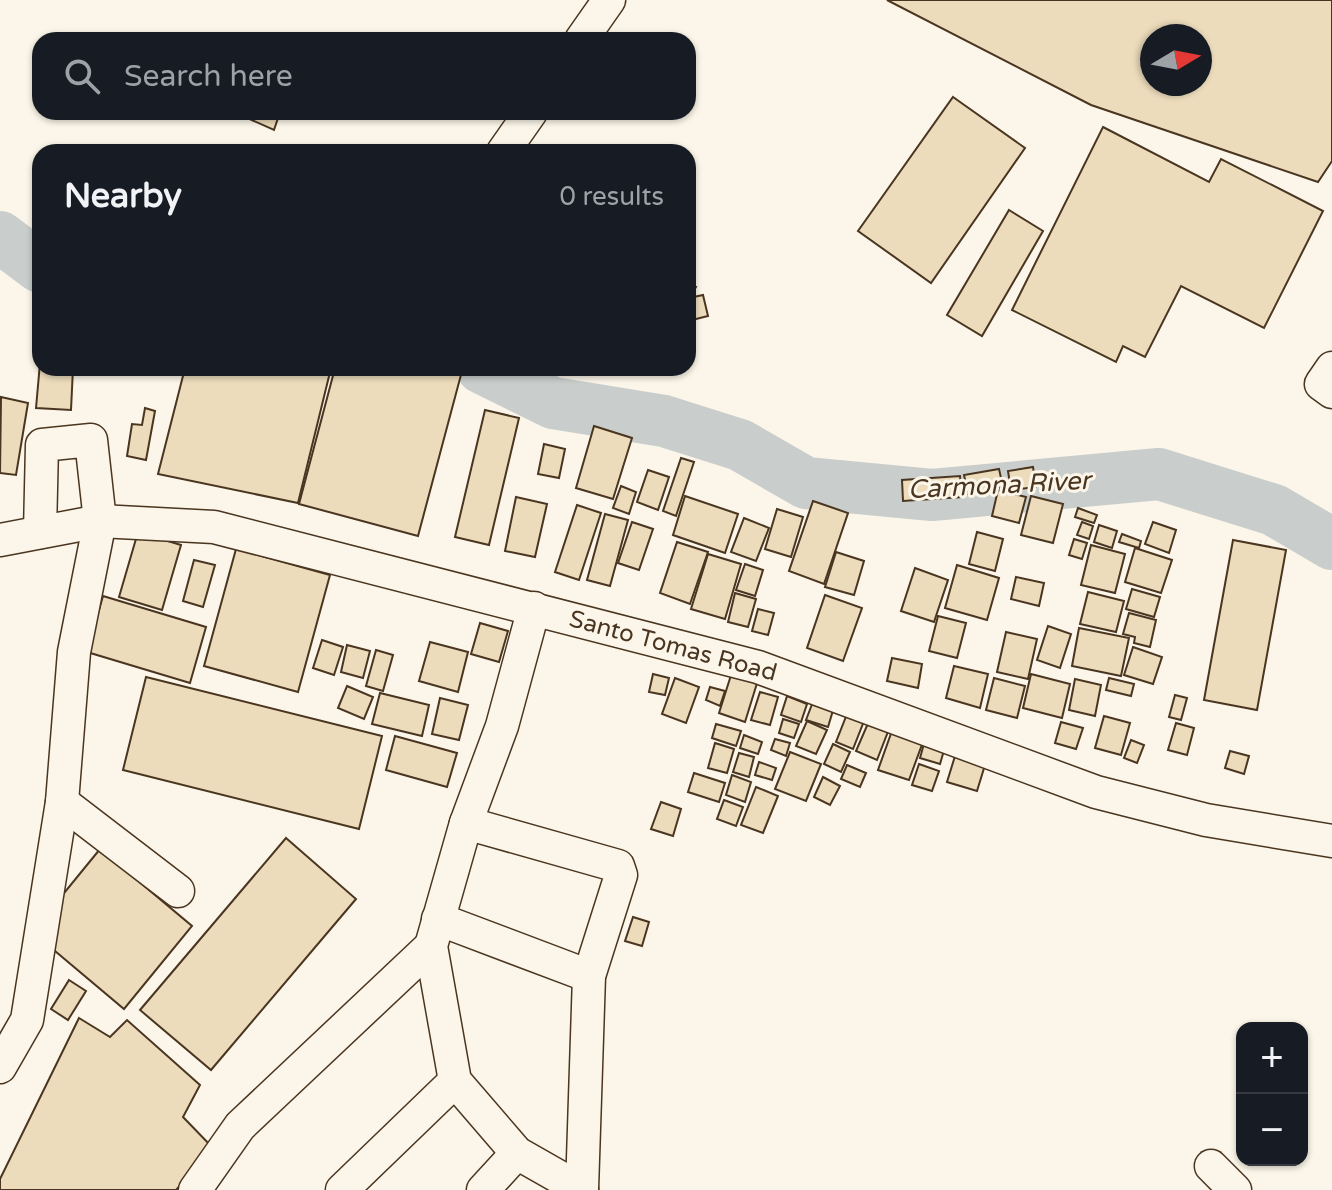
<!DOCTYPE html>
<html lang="en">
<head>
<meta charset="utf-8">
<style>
	body { margin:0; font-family:"Varela Round",sans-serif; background:#20242c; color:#f1f3f6 }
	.controls { position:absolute; right:24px; bottom:24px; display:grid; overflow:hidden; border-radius:16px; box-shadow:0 2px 6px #0004 }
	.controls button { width:72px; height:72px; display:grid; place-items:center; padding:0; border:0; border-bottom:2px solid #363941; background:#171b24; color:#f1f3f6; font:40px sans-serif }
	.compass { position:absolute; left:1140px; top:24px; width:72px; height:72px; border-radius:50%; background:#171b24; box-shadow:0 2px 6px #0004; rotate:80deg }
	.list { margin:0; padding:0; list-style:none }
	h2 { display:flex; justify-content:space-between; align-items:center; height:104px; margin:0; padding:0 32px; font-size:34px }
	h2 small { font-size:26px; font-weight:400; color:#9ea1a6 }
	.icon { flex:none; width:44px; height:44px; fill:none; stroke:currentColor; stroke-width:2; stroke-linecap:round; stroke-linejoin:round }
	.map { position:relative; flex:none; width:1332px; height:1190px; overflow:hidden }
	.search { position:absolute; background:#171b24; box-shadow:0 2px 6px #0004; left:32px; top:32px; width:664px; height:88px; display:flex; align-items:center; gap:20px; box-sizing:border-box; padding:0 28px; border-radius:24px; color:#9ea1a6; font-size:30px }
	.panel { position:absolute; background:#171b24; box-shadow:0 2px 6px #0004; left:32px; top:144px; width:664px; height:232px; border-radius:24px }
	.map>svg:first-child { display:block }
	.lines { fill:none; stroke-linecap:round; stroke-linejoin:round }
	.river { stroke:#c9cecd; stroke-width:52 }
	.building { fill:#ecdcbc; stroke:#4a3520; stroke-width:2; fill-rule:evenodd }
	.minor-casing { stroke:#4a3520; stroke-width:35 }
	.minor { stroke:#fbf6e9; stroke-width:32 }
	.labels { text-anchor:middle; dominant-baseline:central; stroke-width:6; stroke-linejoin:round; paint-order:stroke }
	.street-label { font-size:24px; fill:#4a3520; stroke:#fbf6e9 }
	.water-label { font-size:26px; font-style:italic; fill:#4a3520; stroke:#fbf6e9 }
</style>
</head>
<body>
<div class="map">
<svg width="1332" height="1190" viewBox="0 0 1332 1190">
	<rect width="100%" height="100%" fill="#fbf6e9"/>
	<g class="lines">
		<g class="river">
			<polyline points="0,237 40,267"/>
			<polyline points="482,368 553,403 664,421 740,445 806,483 932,495 1159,474 1274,510 1332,544"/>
		</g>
	</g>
	<g class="building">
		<path d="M887,0H1332V161L1318,182L1091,105ZM1152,36H1200V84H1152Z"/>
		<polygon points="953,97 1025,148 931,283 858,231"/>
		<polygon points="234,112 280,112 274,130"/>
		<polygon points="1103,127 1209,182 1221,159 1323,211 1264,328 1181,286 1145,357 1123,346 1116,362 1012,310"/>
		<polygon points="1009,210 1043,231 982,336 947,315"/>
		<polygon points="688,283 696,287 689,298 703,295 708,316 688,321"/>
		<polygon points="40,363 40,368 73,368 71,410 36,408"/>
		<polygon points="185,368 331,368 298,503 158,474"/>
		<polygon points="335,368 462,371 418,536 299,504"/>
		<polygon points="1,397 28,403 16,475 0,473"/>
		<polygon points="145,408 155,411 146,460 127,456 132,424 142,425"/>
		<polygon points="485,410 519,418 489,545 455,537"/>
		<polygon points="594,426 632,438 613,499 576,488"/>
		<polygon points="544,444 565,449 559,478 538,474"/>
		<polygon points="681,458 694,462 676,516 663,511"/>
		<polygon points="1033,467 1036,487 1011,490 1008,471"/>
		<polygon points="999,469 1003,487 968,494 964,475"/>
		<polygon points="648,470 669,477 658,510 637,502"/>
		<polygon points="960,476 962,497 903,501 902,480"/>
		<polygon points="621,486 636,492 629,514 613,508"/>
		<polygon points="998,490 1026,497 1019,523 992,516"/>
		<polygon points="685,496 738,514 725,553 673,535"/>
		<polygon points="1031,496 1063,504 1053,543 1021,535"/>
		<polygon points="516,497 547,504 535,557 505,551"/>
		<polygon points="813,501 848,513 824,584 789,571"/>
		<polygon points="577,505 601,513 579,580 555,572"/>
		<polygon points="1078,508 1097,515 1094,523 1075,517"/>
		<polygon points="777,509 803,517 791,557 765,549"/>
		<polygon points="605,514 628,520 610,586 587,580"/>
		<polygon points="744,518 769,528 756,561 731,552"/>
		<polygon points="632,522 653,529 639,570 618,563"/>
		<polygon points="1082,522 1093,526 1089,539 1077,535"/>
		<polygon points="1153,522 1176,530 1169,553 1145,544"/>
		<polygon points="1099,525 1117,531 1112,548 1094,542"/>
		<polygon points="138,532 181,545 162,610 119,597"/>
		<polygon points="977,532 1003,539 995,571 969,564"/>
		<polygon points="1122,534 1141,541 1139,548 1119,542"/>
		<polygon points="1074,539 1087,543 1082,559 1069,555"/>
		<polygon points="1233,540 1286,550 1257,710 1204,700"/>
		<polygon points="677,542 708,552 690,604 660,593"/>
		<polygon points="1091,545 1125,554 1115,593 1081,585"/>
		<polygon points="1135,548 1172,560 1161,593 1125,582"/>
		<polygon points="236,549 330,575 298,692 204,666"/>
		<polygon points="836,552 864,561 854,595 825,587"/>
		<polygon points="708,554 741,564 725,619 691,609"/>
		<polygon points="194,560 215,565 203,607 183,601"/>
		<polygon points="745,564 763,570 755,596 736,590"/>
		<polygon points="957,565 999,578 987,620 945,608"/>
		<polygon points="915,568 948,580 934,622 901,611"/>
		<polygon points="1016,577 1044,583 1039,606 1011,599"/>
		<polygon points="1132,589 1160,597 1154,617 1126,609"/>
		<polygon points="1088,592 1124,601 1116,632 1080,624"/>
		<polygon points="735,593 756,599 748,627 728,622"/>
		<polygon points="825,595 862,608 843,661 807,648"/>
		<polygon points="103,596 206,627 190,683 87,652"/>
		<polygon points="758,609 774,613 768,635 752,631"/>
		<polygon points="1129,613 1156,620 1150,647 1134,643 1135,637 1123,634"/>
		<polygon points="938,616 966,623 957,658 929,651"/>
		<polygon points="480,623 508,631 499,662 471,654"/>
		<polygon points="1048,626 1071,634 1060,668 1037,660"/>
		<polygon points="1079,628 1129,638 1121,676 1072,666"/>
		<polygon points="1006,632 1037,639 1028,679 997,672"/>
		<polygon points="322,640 343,647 334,675 313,668"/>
		<polygon points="430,642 468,652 458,692 419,681"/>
		<polygon points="347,645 370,651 363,678 341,672"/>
		<polygon points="1133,647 1162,657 1153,684 1124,675"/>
		<polygon points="376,650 393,655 383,691 366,686"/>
		<polygon points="892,658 922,664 918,688 887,681"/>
		<polygon points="954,666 988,674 980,708 946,698"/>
		<polygon points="732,672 758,680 745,722 719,713"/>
		<polygon points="653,674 669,678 665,695 649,692"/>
		<polygon points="1031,674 1070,684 1062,718 1023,708"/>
		<polygon points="146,677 382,736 359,829 123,770"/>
		<polygon points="675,678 699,687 686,723 662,714"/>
		<polygon points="994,678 1025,686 1017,718 986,710"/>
		<polygon points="1109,678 1134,684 1131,696 1106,690"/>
		<polygon points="1075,679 1101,685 1095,716 1069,710"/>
		<polygon points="347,686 373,697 364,719 338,708"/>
		<polygon points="710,687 725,691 720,706 706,700"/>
		<polygon points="760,692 778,697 770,725 751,720"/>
		<polygon points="380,693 429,705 422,736 372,724"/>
		<polygon points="1175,695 1187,698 1181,720 1169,717"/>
		<polygon points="787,696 807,704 801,722 781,715"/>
		<polygon points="440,698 468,705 459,740 432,734"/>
		<polygon points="814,699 834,707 828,727 806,720"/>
		<polygon points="847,714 864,721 853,749 836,742"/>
		<polygon points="1104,716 1130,723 1121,755 1095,748"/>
		<polygon points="783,719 799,724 794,738 779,733"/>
		<polygon points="807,721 827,730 816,754 796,746"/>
		<polygon points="869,721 889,729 877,760 856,751"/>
		<polygon points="1061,722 1083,728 1076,749 1055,743"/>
		<polygon points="1176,723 1194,728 1187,755 1168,750"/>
		<polygon points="716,724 741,731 736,746 712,738"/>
		<polygon points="893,728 924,739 909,780 878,770"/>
		<polygon points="744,735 762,742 758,754 740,748"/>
		<polygon points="395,736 457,753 447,787 386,770"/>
		<polygon points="775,739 790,743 786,756 771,750"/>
		<polygon points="925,740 945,747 940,764 920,758"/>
		<polygon points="1131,740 1144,745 1137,763 1124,758"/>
		<polygon points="715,743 734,749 727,773 708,768"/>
		<polygon points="833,744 850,752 841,772 824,764"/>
		<polygon points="1230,751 1249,756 1244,774 1225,768"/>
		<polygon points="790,752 821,764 806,801 775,789"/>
		<polygon points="739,753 754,757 749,777 733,772"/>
		<polygon points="955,756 985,765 977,791 947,782"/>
		<polygon points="759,762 776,768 772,780 755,775"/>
		<polygon points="919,764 939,771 932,791 912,785"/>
		<polygon points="847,765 866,773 860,787 841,779"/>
		<polygon points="694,773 725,783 719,802 688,792"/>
		<polygon points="732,775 751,782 745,802 726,795"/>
		<polygon points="823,777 840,786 830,805 814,797"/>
		<polygon points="756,787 778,796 763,833 741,825"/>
		<polygon points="724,800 743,807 736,826 717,819"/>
		<polygon points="661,802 681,809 673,836 651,829"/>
		<polygon points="286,838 356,899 211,1070 140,1010"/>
		<polygon points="100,849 192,926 124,1009 55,951 51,909"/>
		<polygon points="633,917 649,922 642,946 625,941"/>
		<polygon points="69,980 86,991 68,1020 51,1009"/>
		<polygon points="79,1018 110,1037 127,1020 200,1085 183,1117 214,1149 176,1190 0,1190 0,1179"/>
	</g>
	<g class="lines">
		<defs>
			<g id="minor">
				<polyline points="581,40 609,0"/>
				<polyline points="503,152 531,112"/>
				<polyline points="1332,368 1321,384 1332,392"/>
				<polyline points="0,540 100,521 214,527 758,667 1096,792 1206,820 1332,841"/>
				<polyline points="534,608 502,726 466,823 431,946 455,1081 517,1153 582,1190"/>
				<polyline points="62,802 178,891"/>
				<polyline points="466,823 618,866 621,875 589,976 582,1189"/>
				<polyline points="438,919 589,976"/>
				<polyline points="0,1067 27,1020 62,802 74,652 100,521 91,440 42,445 40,532"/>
				<polyline points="1211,1166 1235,1190"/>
				<polyline points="195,1190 240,1126 431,946"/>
				<polyline points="342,1190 455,1081"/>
				<polyline points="483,1190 517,1153"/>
			</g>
		</defs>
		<use href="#minor" class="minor-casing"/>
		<use href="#minor" class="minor"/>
	</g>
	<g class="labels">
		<g class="street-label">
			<text transform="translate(673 646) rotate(15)">Santo Tomas Road</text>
		</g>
		<g class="water-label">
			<text transform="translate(999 485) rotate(-3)">Carmona River</text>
		</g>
	</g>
</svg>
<div class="controls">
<button>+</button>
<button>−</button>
</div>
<svg class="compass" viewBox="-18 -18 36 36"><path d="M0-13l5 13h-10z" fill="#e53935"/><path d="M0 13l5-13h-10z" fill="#9ea1a6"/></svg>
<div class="search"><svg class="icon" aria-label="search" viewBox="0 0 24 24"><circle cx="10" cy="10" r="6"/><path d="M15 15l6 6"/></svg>Search here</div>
<section class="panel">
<h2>Nearby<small>0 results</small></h2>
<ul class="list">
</ul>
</section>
</div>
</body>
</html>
